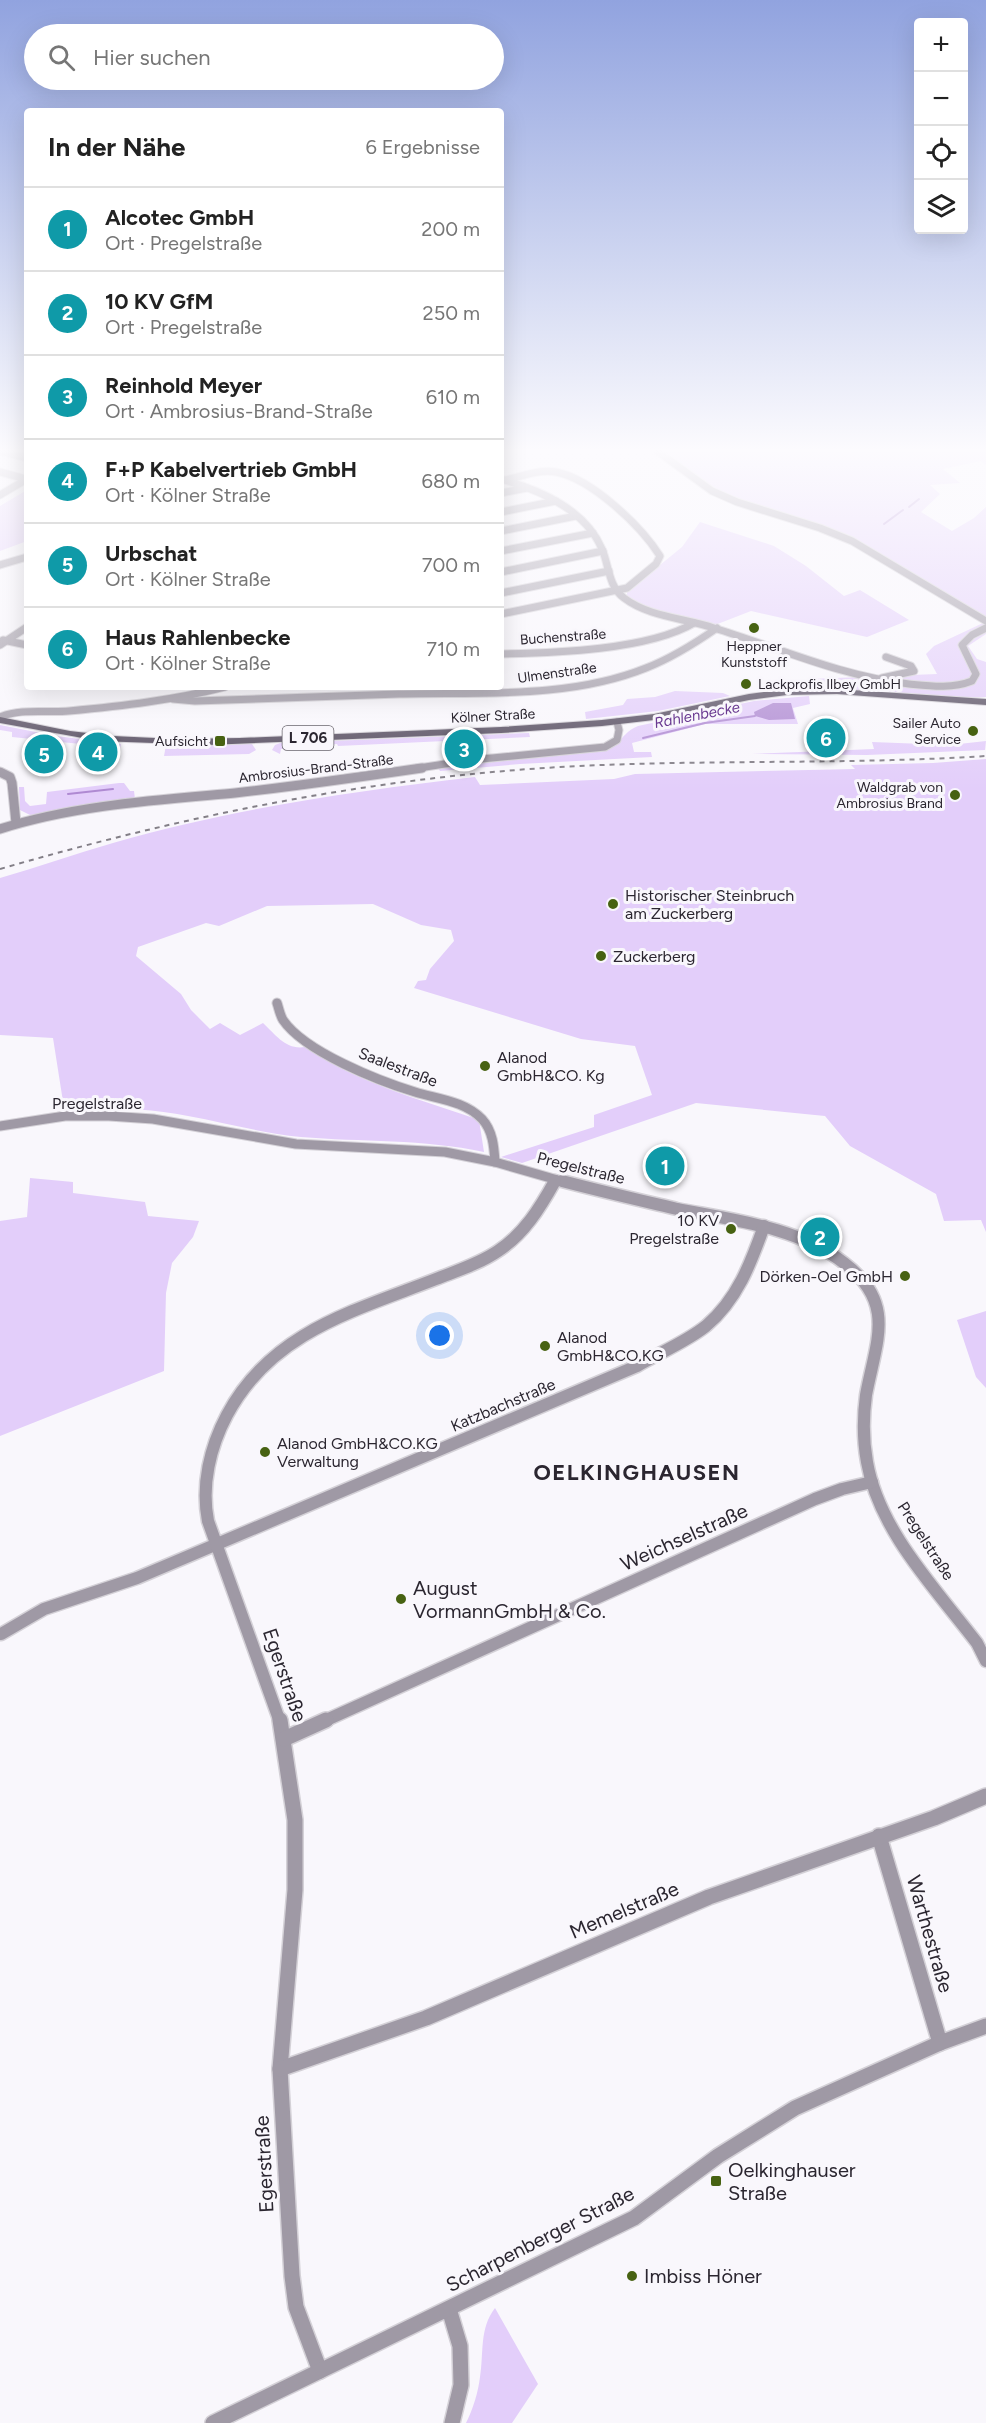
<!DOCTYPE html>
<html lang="de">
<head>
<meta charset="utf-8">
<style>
	body { margin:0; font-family:Figtree,sans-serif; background:#f6f6f6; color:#222 }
	.controls { position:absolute; right:18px; top:18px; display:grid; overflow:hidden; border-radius:6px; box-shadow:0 6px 24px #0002 }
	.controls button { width:54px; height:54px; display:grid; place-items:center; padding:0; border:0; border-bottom:2px solid #e0e0e0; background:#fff; color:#222; font:30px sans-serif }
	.you { position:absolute; left:440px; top:1336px; width:21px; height:21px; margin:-15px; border:4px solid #fff; border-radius:50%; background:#1a73e8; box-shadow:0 0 0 9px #1a73e833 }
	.badge { display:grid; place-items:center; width:39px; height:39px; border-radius:50%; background:#476212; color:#fff; font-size:20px; font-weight:700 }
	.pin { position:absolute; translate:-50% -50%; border:3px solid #fff; box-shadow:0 2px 6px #0006 }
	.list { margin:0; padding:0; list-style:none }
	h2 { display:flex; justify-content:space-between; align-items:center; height:78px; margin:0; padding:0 24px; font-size:26px }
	h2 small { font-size:20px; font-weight:400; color:#767676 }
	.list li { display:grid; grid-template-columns:39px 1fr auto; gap:18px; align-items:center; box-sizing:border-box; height:84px; padding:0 24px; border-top:2px solid #e0e0e0 }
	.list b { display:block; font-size:22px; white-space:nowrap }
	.list p { margin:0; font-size:20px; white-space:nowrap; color:#767676 }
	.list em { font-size:20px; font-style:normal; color:#767676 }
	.icon { flex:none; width:33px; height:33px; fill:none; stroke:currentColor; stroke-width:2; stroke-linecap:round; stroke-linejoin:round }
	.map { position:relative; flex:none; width:986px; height:2423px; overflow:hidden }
	.search { position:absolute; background:#fff; box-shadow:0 6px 24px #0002; left:24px; top:24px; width:480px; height:66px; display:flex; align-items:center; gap:15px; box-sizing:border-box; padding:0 21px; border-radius:33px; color:#767676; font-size:22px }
	.panel { position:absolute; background:#fff; box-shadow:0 6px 24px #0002; left:24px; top:108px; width:480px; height:582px; border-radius:6px }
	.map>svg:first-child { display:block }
	.green { fill:#e3cefa }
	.water { fill:#af8ad2 }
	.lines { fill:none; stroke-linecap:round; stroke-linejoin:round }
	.stream { stroke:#af8ad2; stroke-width:2 }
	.minor-far3-casing { stroke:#d4d1d7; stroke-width:9 }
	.minor-far2-casing { stroke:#d4d1d7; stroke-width:11 }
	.minor-far1-casing { stroke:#d4d1d7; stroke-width:15 }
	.minor-casing { stroke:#d4d1d7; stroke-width:18 }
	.major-casing { stroke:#d4d1d7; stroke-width:2 }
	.minor-far3 { stroke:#9f99a5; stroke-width:7 }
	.minor-far2 { stroke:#9f99a5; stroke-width:9 }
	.minor-far1 { stroke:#9f99a5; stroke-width:12 }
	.minor { stroke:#9f99a5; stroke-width:15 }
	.major { fill:#564d60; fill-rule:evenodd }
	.rail { stroke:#837f87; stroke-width:2; stroke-dasharray:5 5; stroke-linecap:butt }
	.poi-dot { fill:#476212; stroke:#f9f7fc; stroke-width:2 }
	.labels { text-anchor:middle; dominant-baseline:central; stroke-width:6; stroke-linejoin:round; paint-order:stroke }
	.far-street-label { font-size:14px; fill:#2b2630; stroke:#f9f7fc }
	.far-poi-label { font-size:14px; fill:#2b2630; stroke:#f9f7fc; text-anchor:end }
	.far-water-label { font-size:15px; font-style:italic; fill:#6a3a91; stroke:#f9f7fc }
	.shield { fill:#f9f7fc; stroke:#69656d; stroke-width:1.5 }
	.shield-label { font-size:15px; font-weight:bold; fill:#2b2630 }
	.poi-label { font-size:16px; fill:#2b2630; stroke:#f9f7fc; text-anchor:start }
	.street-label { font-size:16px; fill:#2b2630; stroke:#f9f7fc }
	.near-street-label { font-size:20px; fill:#2b2630; stroke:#f9f7fc }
	.near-poi-label { font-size:20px; fill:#2b2630; stroke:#f9f7fc; text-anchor:start }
	.district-label { font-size:22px; font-weight:bold; letter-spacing:1.5px; fill:#2b2630; stroke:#f9f7fc }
</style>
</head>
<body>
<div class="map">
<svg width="986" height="2423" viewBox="0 0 986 2423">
	<rect width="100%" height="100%" fill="#f9f7fc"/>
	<g class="green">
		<path d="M661,451H986V465L981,461L943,469L960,483L930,485L940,494L921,512L952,531L974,518L986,507V617L849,535L735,499C708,486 684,470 661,451Z"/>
		<polygon points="27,490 27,541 0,551 0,506"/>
		<polygon points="700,522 774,546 806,566 844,596 860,590 909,620 867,637 751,611 715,625 641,606 627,596 627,592 682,547"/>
		<path d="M983,623L986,625V634L968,646L977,659L986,662V697C916,699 848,685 778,688L810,679L937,674L926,654L934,646Z"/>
		<polygon points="675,691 723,693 730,696 658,711 586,719 585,712 623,705 627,699 655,697"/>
		<path d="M809,696L810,704L793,708L798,724H705L632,743L634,752H651L652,757L520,764L440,771L438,768L605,750C622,743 623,732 638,726L754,701Z"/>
		<polygon points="0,725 56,736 121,744 120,748 12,737 12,732 0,730"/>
		<polygon points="529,733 530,737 338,746 337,744 281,749 280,754 272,750 275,745 280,743"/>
		<polygon points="986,741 985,750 867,755 752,754 874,749 872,742 950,745"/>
		<polygon points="252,744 256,750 249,754 164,756 166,745"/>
		<path d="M986,759V1232L981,1220L944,1221L936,1194L850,1146L825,1116L696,1103L522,1163L501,1157L594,1127V1115L652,1095L635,1046L581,1039L414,988L418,981L426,980L430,969L454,941L451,930L421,925L373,904L267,906L219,926L206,923L138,947L136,956L181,994L191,1010L210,1029L220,1023L240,1035L263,1023C277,1036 286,1050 305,1047C358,1083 419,1099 479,1120L484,1152C424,1139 361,1142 301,1137C262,1133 226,1123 188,1116C147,1108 106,1107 64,1108L53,1038L0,1035V878C38,867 75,854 113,843C231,809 354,791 475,777L480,785L614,779L635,774L855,769L851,765L933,763Z"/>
		<polygon points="119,783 124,783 130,791 134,791 135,799 30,815 20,810 19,787 24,787 25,801 30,806 46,804 47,792"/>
		<polygon points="30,1178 73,1182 73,1193 145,1202 148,1216 199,1221 193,1237 172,1263 166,1293 164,1371 0,1436 0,1221 27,1217"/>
		<polygon points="986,1311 986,1388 976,1377 957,1320"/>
		<path d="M495,2308L538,2384L512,2423H466C473,2409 478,2393 480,2377C484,2353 479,2329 495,2308Z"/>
	</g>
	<polygon class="water" points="773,703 791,703 795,719 769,720 755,716 754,712"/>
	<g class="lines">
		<g class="stream">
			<polyline points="909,507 919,499"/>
			<polyline points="884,524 903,510"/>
			<polyline points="643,738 705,723 755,716"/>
			<polyline points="68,794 113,789"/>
		</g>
		<defs>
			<g id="minor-far3">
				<polyline points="0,451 27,458"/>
				<polyline points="657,451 712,491 737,502 820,528 852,541 986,621"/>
				<polyline points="0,472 26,479"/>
				<path d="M501,479C540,490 585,509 602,549C609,565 608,586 624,598C649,617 684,618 714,628C779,648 840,676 909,684C930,686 952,689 972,681L976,674L962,645L972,635L986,628"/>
				<polyline points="501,493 527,488"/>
				<polyline points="0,495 27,479"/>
				<polyline points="501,512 556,501"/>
				<polyline points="501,531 576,516"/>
				<polyline points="501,551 593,533"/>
				<polyline points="0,565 27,557"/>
				<polyline points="501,572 603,551"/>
				<polyline points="501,593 609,571"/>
				<path d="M501,614L627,588L656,564L660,556C641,526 592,479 556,472C540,469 522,476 506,480"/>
				<polyline points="3,640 27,645"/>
				<polyline points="0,645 27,627"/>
				<path d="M501,654C554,653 648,650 694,623"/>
				<polyline points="882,678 914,671 911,666 886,657"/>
				<path d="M173,699L195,701C263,699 331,696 399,694C480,692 569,699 646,668C672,658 694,644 717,628"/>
				<path d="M0,717C21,708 46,713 69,711C122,706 174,700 225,687"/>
				<polyline points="412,769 471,760 605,747 617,740 619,730 617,722"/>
			</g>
			<g id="minor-far2">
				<polyline points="0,772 10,777 12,783 16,823"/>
				<path d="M0,829C75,805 157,800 235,793C298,786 360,777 422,768"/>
				<path d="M277,1003C279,1009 280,1015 283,1020C305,1052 379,1081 415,1092C438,1099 465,1101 482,1119C493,1131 494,1147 495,1162"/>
				<polyline points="0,1126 65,1116 109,1116 153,1119 296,1144 445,1152 495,1162 568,1183"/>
				<polyline points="554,1183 556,1180"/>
			</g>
			<g id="minor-far1">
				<path d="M562,1181C600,1191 639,1200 677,1209C733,1220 798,1227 844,1263C897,1303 876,1341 866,1395C863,1417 863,1440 867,1462C879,1531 936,1589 977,1643L986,1661"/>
				<path d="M1,1634L44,1609L137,1578L637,1366C659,1353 686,1342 706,1326C737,1300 751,1263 764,1226"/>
				<path d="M280,1722L208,1521C201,1485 210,1447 227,1415C271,1332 354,1311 436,1279C456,1271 479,1264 498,1251C524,1234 540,1208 555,1181"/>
				<polyline points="322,1722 815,1499 842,1489 872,1482"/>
			</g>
			<g id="minor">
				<polyline points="280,1720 295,1820 295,1890 280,2069 292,2276 296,2307 320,2371"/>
				<polyline points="284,1739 326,1720"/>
				<polyline points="879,1836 940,2043"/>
				<polyline points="280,2069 426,2018 709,1897 934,1818 986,1796"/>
				<polyline points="449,2309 460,2346 461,2385 452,2423"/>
				<polyline points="213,2423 634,2218 718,2156 795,2108 940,2043 986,2026"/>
			</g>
			<polygon id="major" points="787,689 837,689 986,699 986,705 837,694 787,695 749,700 654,720 602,726 501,733 208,745 99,741 0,723 0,717 70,731 113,736 176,739 240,738 501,727 602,720 654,714 749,694"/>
		</defs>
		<use href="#minor-far3" class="minor-far3-casing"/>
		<use href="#minor-far2" class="minor-far2-casing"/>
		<use href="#minor-far1" class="minor-far1-casing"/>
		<use href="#minor" class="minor-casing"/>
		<use href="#major" class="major-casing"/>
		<use href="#minor-far3" class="minor-far3"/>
		<use href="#minor-far2" class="minor-far2"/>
		<use href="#minor-far1" class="minor-far1"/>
		<use href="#minor" class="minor"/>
		<use href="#major" class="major"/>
		<path class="rail" d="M0,869C183,816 370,778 560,767C702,759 844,765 986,756"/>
	</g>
	<linearGradient id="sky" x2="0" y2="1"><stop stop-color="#91a3df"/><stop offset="0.57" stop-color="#fcfbfe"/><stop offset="1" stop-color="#fcfbfe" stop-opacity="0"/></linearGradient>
	<rect width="986" height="790" fill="url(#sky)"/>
	<g class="poi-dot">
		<circle cx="754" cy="628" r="6"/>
		<circle cx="746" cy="684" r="6"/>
		<circle cx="973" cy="731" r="6"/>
		<rect x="214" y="735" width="12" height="12" rx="3"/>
		<circle cx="955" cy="795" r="6"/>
		<circle cx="613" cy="904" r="6"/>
		<circle cx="601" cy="956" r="6"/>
		<circle cx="485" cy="1066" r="6"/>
		<circle cx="731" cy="1229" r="6"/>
		<circle cx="905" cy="1276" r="6"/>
		<circle cx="545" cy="1346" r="6"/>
		<circle cx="265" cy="1452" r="6"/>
		<circle cx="401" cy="1599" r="6"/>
		<rect x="710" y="2175" width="12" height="12" rx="3"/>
		<circle cx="632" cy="2276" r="6"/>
	</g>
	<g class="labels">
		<g class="far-street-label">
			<text transform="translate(563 637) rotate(-4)">Buchenstraße</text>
			<text transform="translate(557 673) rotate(-8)">Ulmenstraße</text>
			<text transform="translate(493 716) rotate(-3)">Kölner Straße</text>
			<text transform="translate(316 769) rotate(-7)">Ambrosius-Brand-Straße</text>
		</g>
		<g class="far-poi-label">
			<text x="754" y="646" text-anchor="middle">Heppner<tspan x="754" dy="16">Kunststoff</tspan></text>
			<text x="758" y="684" text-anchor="start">Lackprofis Ilbey GmbH</text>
			<text x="961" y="723">Sailer Auto<tspan x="961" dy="16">Service</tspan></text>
			<text x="208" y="741">Aufsicht</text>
			<text x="943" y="787">Waldgrab von<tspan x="943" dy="16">Ambrosius Brand</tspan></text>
		</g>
		<g class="far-water-label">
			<text transform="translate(697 715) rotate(-11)">Rahlenbecke</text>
		</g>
		<rect class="shield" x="282.5" y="726" width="51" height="24" rx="4.5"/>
		<g class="shield-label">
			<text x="308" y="738">L 706</text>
		</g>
		<g class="poi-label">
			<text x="625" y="895">Historischer Steinbruch<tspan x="625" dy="18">am Zuckerberg</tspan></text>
			<text x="613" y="956">Zuckerberg</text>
			<text x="497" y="1057">Alanod<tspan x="497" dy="18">GmbH&amp;CO. Kg</tspan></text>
			<text x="719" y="1220" text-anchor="end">10 KV<tspan x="719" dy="18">Pregelstraße</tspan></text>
			<text x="893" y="1276" text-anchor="end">Dörken-Oel GmbH</text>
			<text x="557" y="1337">Alanod<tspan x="557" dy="18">GmbH&amp;CO.KG</tspan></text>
			<text x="277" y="1443">Alanod GmbH&amp;CO.KG<tspan x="277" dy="18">Verwaltung</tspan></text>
		</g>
		<g class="street-label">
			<text transform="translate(398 1067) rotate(21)">Saalestraße</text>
			<text x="97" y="1103">Pregelstraße</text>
			<text transform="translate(581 1168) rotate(14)">Pregelstraße</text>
			<text transform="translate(503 1405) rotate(-23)">Katzbachstraße</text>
			<text transform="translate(926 1541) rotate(57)">Pregelstraße</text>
		</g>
		<g class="near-street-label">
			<text transform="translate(684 1537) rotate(-24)">Weichselstraße</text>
			<text transform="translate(285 1675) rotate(71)">Egerstraße</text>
			<text transform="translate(624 1910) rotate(-23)">Memelstraße</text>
			<text transform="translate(930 1934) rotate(74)">Warthestraße</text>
			<text transform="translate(264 2164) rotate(-93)">Egerstraße</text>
			<text transform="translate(540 2239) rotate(-27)">Scharpenberger Straße</text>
		</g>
		<g class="near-poi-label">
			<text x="413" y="1588">August<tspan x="413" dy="23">VormannGmbH &amp; Co.</tspan></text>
			<text x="728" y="2170">Oelkinghauser<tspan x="728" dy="23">Straße</tspan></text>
			<text x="644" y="2276">Imbiss Höner</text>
		</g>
		<g class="district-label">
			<text x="637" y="1472">OELKINGHAUSEN</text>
		</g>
	</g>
</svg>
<div class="controls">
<button>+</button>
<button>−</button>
<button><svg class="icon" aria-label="locate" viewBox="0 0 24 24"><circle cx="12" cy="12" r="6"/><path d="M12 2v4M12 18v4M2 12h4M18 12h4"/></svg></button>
<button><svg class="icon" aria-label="layers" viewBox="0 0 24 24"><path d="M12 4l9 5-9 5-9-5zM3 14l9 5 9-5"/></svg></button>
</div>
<div class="you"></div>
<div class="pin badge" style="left:665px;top:1166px;background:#0f9aa8">1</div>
<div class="pin badge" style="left:820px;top:1237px;background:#0f9aa8">2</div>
<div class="pin badge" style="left:464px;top:749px;background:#0f9aa8">3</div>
<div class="pin badge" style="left:98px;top:752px;background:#0f9aa8">4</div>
<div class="pin badge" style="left:44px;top:754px;background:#0f9aa8">5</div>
<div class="pin badge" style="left:826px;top:738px;background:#0f9aa8">6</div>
<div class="search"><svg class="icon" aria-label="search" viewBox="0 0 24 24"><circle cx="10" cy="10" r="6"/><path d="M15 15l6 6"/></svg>Hier suchen</div>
<section class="panel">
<h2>In der Nähe<small>6 Ergebnisse</small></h2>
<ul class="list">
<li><span class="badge" style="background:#0f9aa8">1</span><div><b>Alcotec GmbH</b><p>Ort · Pregelstraße</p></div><em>200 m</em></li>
<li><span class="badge" style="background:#0f9aa8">2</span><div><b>10 KV GfM</b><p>Ort · Pregelstraße</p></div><em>250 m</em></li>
<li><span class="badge" style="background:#0f9aa8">3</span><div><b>Reinhold Meyer</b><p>Ort · Ambrosius-Brand-Straße</p></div><em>610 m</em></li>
<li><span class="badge" style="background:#0f9aa8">4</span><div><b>F+P Kabelvertrieb GmbH</b><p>Ort · Kölner Straße</p></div><em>680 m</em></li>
<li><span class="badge" style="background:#0f9aa8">5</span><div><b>Urbschat</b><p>Ort · Kölner Straße</p></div><em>700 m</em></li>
<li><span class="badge" style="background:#0f9aa8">6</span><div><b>Haus Rahlenbecke</b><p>Ort · Kölner Straße</p></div><em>710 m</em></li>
</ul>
</section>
</div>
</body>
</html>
